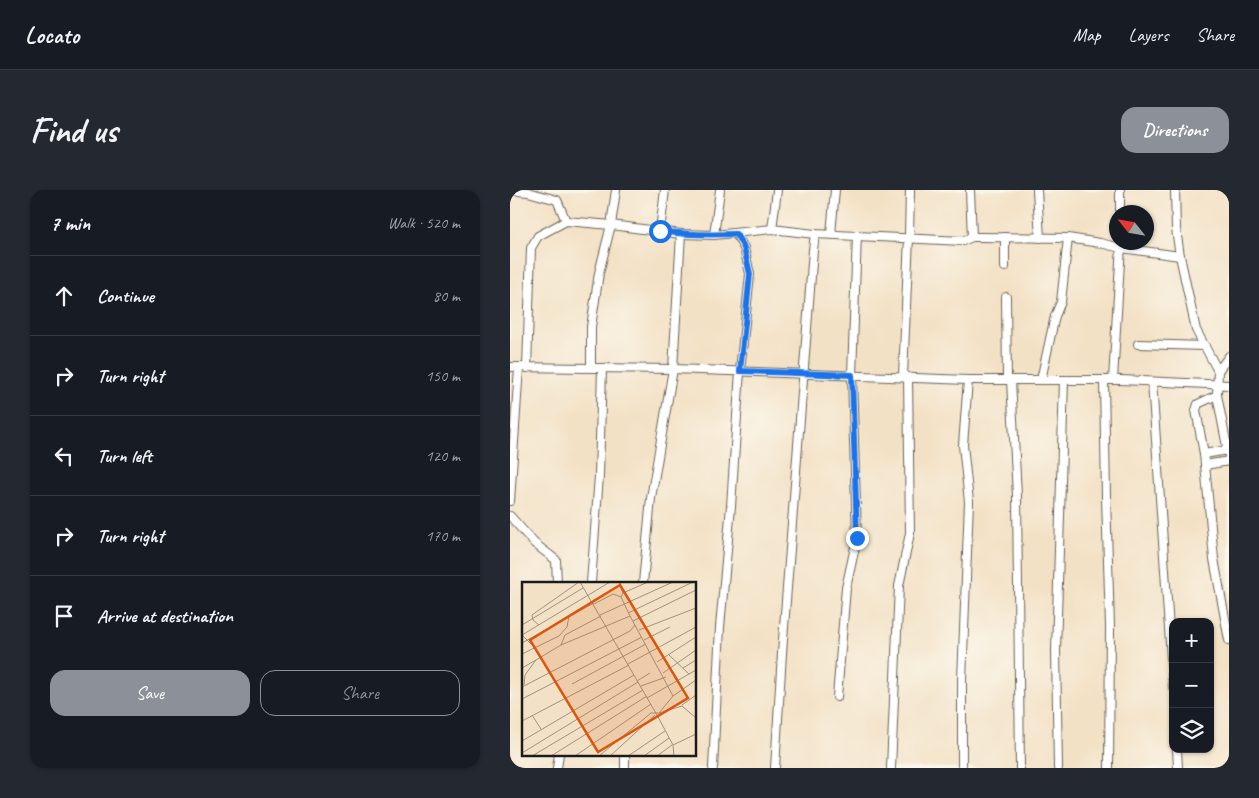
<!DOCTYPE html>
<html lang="en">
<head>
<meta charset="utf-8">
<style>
	body { margin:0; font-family:Caveat,sans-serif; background:#242831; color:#f1f3f6 }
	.controls { position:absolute; right:15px; bottom:15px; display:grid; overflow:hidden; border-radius:10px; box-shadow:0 1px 4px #0004 }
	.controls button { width:45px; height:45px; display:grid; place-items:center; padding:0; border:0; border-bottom:1px solid #363941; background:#171b24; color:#f1f3f6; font:25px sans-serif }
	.compass { position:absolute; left:599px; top:15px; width:45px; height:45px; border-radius:50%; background:#171b24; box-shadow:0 1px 4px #0004; rotate:301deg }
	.stop { position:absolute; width:15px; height:15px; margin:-11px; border:4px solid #1a73e8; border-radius:50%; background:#fff }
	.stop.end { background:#1a73e8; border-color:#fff; box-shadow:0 1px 5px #0008 }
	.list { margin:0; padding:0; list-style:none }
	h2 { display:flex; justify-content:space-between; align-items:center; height:65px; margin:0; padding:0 20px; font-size:21px }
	h2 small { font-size:16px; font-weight:400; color:#9ea1a6 }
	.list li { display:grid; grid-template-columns:32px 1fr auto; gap:15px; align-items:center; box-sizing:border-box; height:80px; padding:0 20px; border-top:1px solid #363941 }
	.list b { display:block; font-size:19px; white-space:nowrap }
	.list em { font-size:16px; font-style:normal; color:#9ea1a6 }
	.actions { display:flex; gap:10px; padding:15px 20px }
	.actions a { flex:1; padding:11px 0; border:1px solid #8c9099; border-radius:15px; text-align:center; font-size:18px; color:#8c9099 }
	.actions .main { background:#8c9099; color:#fff }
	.icon { flex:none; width:28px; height:28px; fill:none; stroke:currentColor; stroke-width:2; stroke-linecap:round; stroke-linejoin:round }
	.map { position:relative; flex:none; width:719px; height:578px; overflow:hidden; border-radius:15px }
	header { display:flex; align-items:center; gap:30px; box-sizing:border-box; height:70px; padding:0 25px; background:#171b24; border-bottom:1px solid #363941 }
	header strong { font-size:24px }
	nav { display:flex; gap:28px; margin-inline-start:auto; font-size:18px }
	.intro { display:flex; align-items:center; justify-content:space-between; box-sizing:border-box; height:120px; padding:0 30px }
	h1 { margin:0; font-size:35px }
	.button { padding:12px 22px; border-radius:15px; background:#8c9099; color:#fff; font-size:18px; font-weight:700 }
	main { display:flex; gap:30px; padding:0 30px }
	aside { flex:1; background:#171b24; border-radius:15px; box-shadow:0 1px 4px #0004 }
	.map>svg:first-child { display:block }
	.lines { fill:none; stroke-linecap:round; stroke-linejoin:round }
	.minor-casing { stroke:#676157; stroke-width:10 }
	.minor { stroke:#fff; stroke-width:8 }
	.route { stroke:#1a73e8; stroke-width:6 }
	.inset-road { fill:none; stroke:#9d9281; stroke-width:1 }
	.view { fill:#de560d; fill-opacity:0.15; stroke:#de560d; stroke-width:2.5 }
	.inset-edge { fill:none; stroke:#1c1c1c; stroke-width:2.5 }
</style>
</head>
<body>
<header>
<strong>Locato</strong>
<nav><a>Map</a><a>Layers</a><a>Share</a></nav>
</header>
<div class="intro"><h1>Find us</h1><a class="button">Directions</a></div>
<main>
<aside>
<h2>7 min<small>Walk · 520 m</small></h2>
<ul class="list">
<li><svg class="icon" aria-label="ahead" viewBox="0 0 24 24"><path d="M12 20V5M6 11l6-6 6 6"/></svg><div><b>Continue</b></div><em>80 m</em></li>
<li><svg class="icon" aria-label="right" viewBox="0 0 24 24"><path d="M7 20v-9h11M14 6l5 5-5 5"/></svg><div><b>Turn right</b></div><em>150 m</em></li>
<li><svg class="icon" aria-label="left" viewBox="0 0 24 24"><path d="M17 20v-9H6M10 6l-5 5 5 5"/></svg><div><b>Turn left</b></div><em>120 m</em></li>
<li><svg class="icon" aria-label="right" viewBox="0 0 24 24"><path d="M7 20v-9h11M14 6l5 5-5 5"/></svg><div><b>Turn right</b></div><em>170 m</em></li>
<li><svg class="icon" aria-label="arrive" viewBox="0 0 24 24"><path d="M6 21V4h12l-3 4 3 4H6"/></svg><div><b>Arrive at destination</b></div></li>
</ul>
<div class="actions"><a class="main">Save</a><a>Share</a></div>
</aside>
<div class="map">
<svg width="719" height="578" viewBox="0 0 719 578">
	<rect width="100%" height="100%" fill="#fbf7ec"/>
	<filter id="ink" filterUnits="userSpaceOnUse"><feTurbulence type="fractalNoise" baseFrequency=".02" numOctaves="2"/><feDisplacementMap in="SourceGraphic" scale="10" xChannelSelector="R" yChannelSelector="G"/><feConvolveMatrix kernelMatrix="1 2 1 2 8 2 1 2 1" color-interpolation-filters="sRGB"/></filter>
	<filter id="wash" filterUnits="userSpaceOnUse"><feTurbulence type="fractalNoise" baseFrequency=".0096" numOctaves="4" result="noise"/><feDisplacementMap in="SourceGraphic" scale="20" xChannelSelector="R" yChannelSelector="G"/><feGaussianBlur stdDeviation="1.12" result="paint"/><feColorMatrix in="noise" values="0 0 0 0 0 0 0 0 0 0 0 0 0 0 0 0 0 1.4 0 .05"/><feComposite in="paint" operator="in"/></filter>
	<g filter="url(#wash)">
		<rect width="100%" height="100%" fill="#f3e1c5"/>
	</g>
	<g filter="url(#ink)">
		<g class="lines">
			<defs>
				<g id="minor">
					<polyline points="0,0 18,2 47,10 56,31 101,35 171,44 204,45 262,39 305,44 453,51 462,47 468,47 558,48 590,53 611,58 670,66"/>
					<polyline points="460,0 462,47"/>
					<polyline points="527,0 530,48"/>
					<polyline points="610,0 610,22"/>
					<polyline points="665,0 666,39 670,66 686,140 708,181 707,205 688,214 686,220 694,264 704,369 719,450"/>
					<polyline points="262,39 267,0"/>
					<polyline points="150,41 155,0"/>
					<polyline points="321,44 325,0"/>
					<polyline points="204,45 210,0"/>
					<polyline points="495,47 495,77"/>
					<polyline points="496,107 497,190"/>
					<polyline points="628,154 695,156"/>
					<polyline points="0,177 163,179 458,190 611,190 719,195"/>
					<polyline points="17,178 21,58 28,46 56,31"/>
					<polyline points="81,178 81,137 89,83 101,35 106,0"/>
					<polyline points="708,181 719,166"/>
					<polyline points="393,186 399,47 400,0"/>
					<polyline points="501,190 507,306 510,578"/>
					<polyline points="531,190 545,126 551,112 558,48"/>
					<polyline points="594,190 596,307 600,436 599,578"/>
					<polyline points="603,190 611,55"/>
					<polyline points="642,192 663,497"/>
					<polyline points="707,205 719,267"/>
					<polyline points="694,264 718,260"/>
					<polyline points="695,275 719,271"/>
					<polyline points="0,311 9,177"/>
					<polyline points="0,326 24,353 46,370 47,393"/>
					<polyline points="81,393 89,286 92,178"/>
					<polyline points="133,393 141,308 163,179 171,44"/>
					<polyline points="327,507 336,398 347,348 342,185 347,45"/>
					<polyline points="667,559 668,578"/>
					<polyline points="47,578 49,564"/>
					<polyline points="115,578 115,564"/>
					<polyline points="203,578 210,437 221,316 230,181 240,84 234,58 226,44"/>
					<polyline points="265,578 272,463 303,60 305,44"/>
					<polyline points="381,578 389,396 400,343 398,187"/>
					<polyline points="452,578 452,490 459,312 453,255 458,190"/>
					<polyline points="548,578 546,461 554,190"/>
				</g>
			</defs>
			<use href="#minor" class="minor-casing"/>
			<use href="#minor" class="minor"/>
		</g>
	</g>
	<g class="lines" filter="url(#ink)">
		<path class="route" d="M150,41C176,45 200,45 226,44L234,58L240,84L230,181L342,185L347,348"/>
	</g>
	<g transform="translate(12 392)">
		<rect width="174" height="174" fill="#f3e1c5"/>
		<path class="inset-road" d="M58,0L135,133L151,163L152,174M97,0L101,11L99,15L108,34L151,114M101,11L126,0M72,22L91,12L99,15M106,31L171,0M78,33L151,0M111,39L174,8M0,43L61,6M17,43L11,38L10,33L57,0M117,48L174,26M0,53L88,0M0,53L12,65M122,58L148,45M0,61L72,21M39,63L43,53L79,34M0,72L37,54L45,45L47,34M146,72L167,92M135,80L174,55M106,82L174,45M0,86L14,78M161,86L174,78M141,91L174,68M115,99L128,91M50,102L124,62M2,103L3,93L14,78L39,63L108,34M119,104L144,95M0,105L108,49L113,43M125,116L174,88M0,117L120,55M160,123L174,113M137,131L160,124L174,136M10,133L19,147M0,139L107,83M0,159L112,93M151,163L174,152M0,171L116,100M10,174L121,108M29,174L125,114M53,174L129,122M77,174L129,131H137L151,114L174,98M88,174L133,133M106,174L143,149M122,174L147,156M135,174L150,163"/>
		<path class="view" d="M98,3L166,116L76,170L8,58Z"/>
		<rect width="174" height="174" class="inset-edge"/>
	</g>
</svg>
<div class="controls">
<button>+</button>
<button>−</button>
<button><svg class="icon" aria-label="layers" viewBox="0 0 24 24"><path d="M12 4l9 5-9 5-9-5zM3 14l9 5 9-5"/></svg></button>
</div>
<svg class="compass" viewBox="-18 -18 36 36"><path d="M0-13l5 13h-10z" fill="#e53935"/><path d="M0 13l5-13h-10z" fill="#9ea1a6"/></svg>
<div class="stop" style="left:150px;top:41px"></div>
<div class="stop end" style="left:347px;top:348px"></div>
</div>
</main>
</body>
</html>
